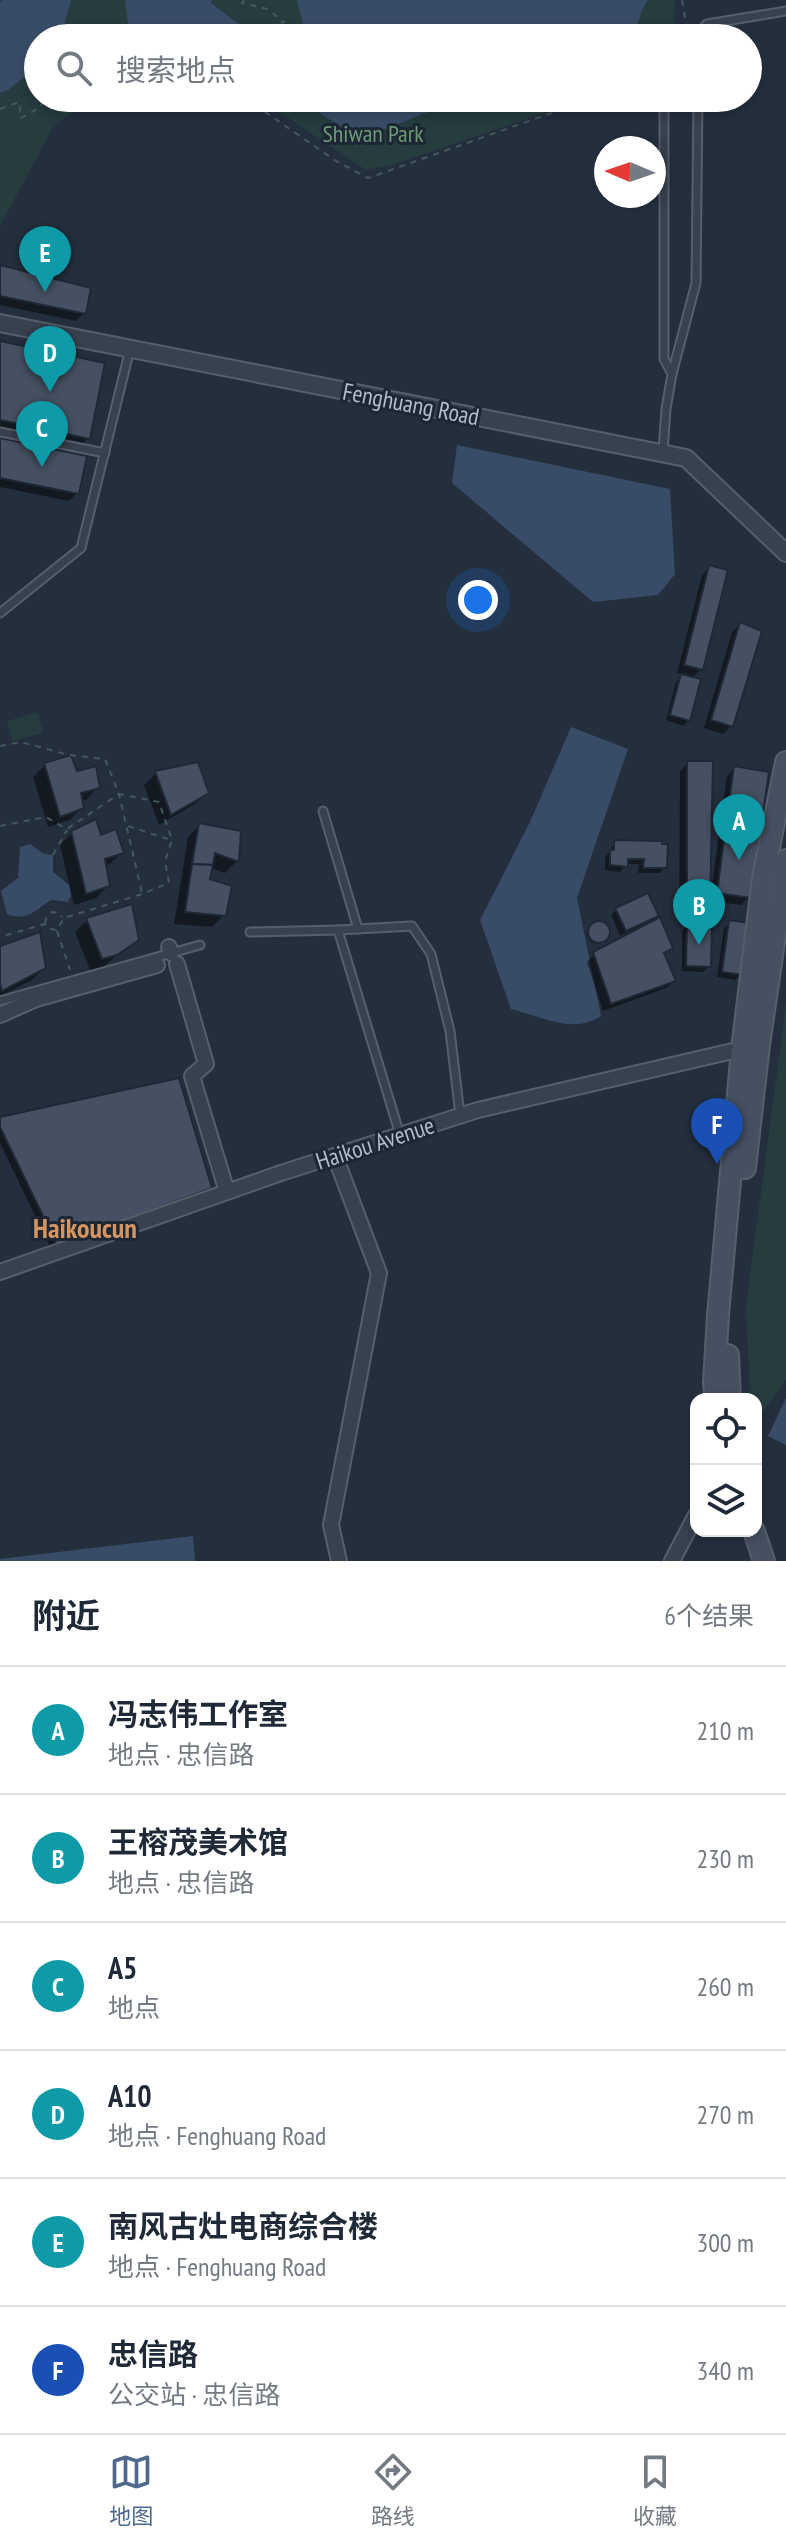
<!DOCTYPE html>
<html lang="zh">
<head>
<meta charset="utf-8">
<style>
	body { margin:0; font-family:"PT Sans Narrow","Noto Sans SC",sans-serif; background:#f2f2f3; color:#1f2937 }
	.controls { position:absolute; right:24px; bottom:24px; display:grid; overflow:hidden; border-radius:16px; box-shadow:0 4px 12px #0003 }
	.controls button { width:72px; height:72px; display:grid; place-items:center; padding:0; border:0; border-bottom:2px solid #e0e1e3; background:#fff; color:#1f2937; font:40px sans-serif }
	.compass { position:absolute; left:594px; top:136px; width:72px; height:72px; border-radius:50%; background:#fff; box-shadow:0 4px 12px #0003; rotate:272deg }
	.you { position:absolute; left:478px; top:600px; width:28px; height:28px; margin:-20px; border:6px solid #fff; border-radius:50%; background:#1a73e8; box-shadow:0 0 0 12px #1a73e833 }
	.badge { display:grid; place-items:center; width:52px; height:52px; border-radius:50%; background:#4f688e; color:#fff; font-size:26px; font-weight:700 }
	.pin { position:absolute; translate:-50% -66px; filter:drop-shadow(0 2px 4px #0008) }
	.pin::after { content:''; position:absolute; top:42px; width:28px; height:24px; background:inherit; clip-path:polygon(0 0,100% 0,50% 100%) }
	.list { margin:0; padding:0; list-style:none }
	h2 { display:flex; justify-content:space-between; align-items:center; height:104px; margin:0; padding:0 32px; font-size:34px }
	h2 small { font-size:26px; font-weight:400; color:#747a83 }
	.list li { display:grid; grid-template-columns:52px 1fr auto; gap:24px; align-items:center; box-sizing:border-box; height:128px; padding:0 32px; border-top:2px solid #e0e1e3 }
	.list b { display:block; font-size:30px; white-space:nowrap }
	.list p { margin:0; font-size:26px; white-space:nowrap; color:#747a83 }
	.list em { font-size:26px; font-style:normal; color:#747a83 }
	.icon { flex:none; width:44px; height:44px; fill:none; stroke:currentColor; stroke-width:2; stroke-linecap:round; stroke-linejoin:round }
	.map { position:relative; flex:none; width:786px; height:1561px; overflow:hidden }
	.search { position:absolute; background:#fff; box-shadow:0 4px 12px #0003; left:24px; right:24px; top:24px; height:88px; display:flex; align-items:center; gap:20px; box-sizing:border-box; padding:0 28px; border-radius:44px; color:#747a83; font-size:30px }
	.sheet { height:872px; background:#fff }
	nav { display:flex; justify-content:space-around; align-items:center; box-sizing:border-box; height:112px; border-top:2px solid #e0e1e3; background:#fff; font-size:22px; color:#747a83 }
	nav a { display:grid; justify-items:center; gap:4px }
	nav .on { color:#4f688e }
	.map>svg:first-child { display:block }
	.green { fill:#263c3f }
	.water { fill:#394c67 }
	.shadow { fill:#0007 }
	.building { fill:#455162; stroke:#1f2835; stroke-width:2 }
	.lines { fill:none; stroke-linecap:round; stroke-linejoin:round }
	.service-casing { stroke:#565f6c; stroke-width:11 }
	.minor-casing { stroke:#565f6c; stroke-width:18 }
	.tertiary-casing { stroke:#565f6c; stroke-width:20 }
	.secondary-casing { stroke:#565f6c; stroke-width:24 }
	.path { stroke:#44595c; stroke-width:2; stroke-dasharray:6 6; stroke-linecap:butt }
	.service { stroke:#38414e; stroke-width:7 }
	.minor { stroke:#38414e; stroke-width:14 }
	.tertiary { stroke:#38414e; stroke-width:16 }
	.secondary { stroke:#465061; stroke-width:20 }
	.labels { text-anchor:middle; dominant-baseline:central; stroke-width:6; stroke-linejoin:round; paint-order:stroke }
	.park-label { font-size:24px; fill:#6b9a76; stroke:#1d2633 }
	.street-label { font-size:24px; fill:#b4bcc9; stroke:#1d2633 }
	.quarter-label { font-size:28px; font-weight:bold; fill:#d59563; stroke:#1d2633 }
</style>
</head>
<body>
<div class="map">
<svg width="786" height="1561" viewBox="0 0 786 1561">
	<rect width="100%" height="100%" fill="#242f3e"/>
	<g class="green">
		<polygon points="0,0 675,0 674,38 38,38 38,98 96,98 82,104 53,127 0,226"/>
		<polygon points="242,98 588,98 392,165 366,170 269,105"/>
		<polygon points="38,712 43,733 12,741 7,721"/>
		<polygon points="786,1003 786,1379 756,1422 756,1399 750,1399 746,1306"/>
	</g>
	<g class="water">
		<polygon points="3,0 71,0 64,26 72,38 38,38 38,66 8,90 0,93 0,2"/>
		<polygon points="125,0 212,0 211,3 257,38 130,38"/>
		<path d="M297,0H648C639,12 639,26 630,38H296L303,24Z"/>
		<polygon points="295,98 462,98 371,135 350,132"/>
		<polygon points="457,445 670,489 675,574 658,595 593,602 452,483"/>
		<path d="M571,727L628,749L577,898L601,1016C573,1035 541,1016 511,1009L480,920L530,822Z"/>
		<path d="M30,844L44,854L53,855V872L69,885L71,895L68,902L51,900C35,910 27,922 7,914L1,891L18,878L20,847Z"/>
		<polygon points="786,1398 786,1445 768,1436"/>
		<polygon points="193,1536 195,1561 0,1561 0,1559"/>
	</g>
	<g class="shadow">
		<polygon points="0,267 84,313 76,321 0,305"/>
		<polygon points="0,344 88,438 80,446 0,429"/>
		<polygon points="0,440 77,493 69,501 0,487"/>
		<polygon points="710,567 701,669 691,679 689,720 683,726 666,720 676,682 684,674 677,673 702,575"/>
		<polygon points="740,624 731,726 723,734 704,728 732,632"/>
		<polygon points="688,763 708,891 711,892 727,776 735,768 749,897 741,905 708,901 708,906 700,915 679,914 680,771"/>
		<polygon points="45,765 76,774 98,787 86,800 81,801 82,807 70,820 48,827 33,777"/>
		<polygon points="156,773 207,792 195,804 159,825 144,785"/>
		<polygon points="200,825 237,861 225,873 210,868 208,880 224,915 212,927 174,924 188,837"/>
		<polygon points="73,832 99,838 122,852 110,864 104,866 108,886 96,898 74,905 60,845"/>
		<polygon points="615,842 661,846 665,867 660,873 638,873 639,864 626,864 620,872 605,870 605,858"/>
		<polygon points="616,910 656,915 646,926 671,947 663,955 674,981 666,988 603,1011 587,962 595,954 637,931 636,928 620,936 611,915"/>
		<polygon points="87,920 137,939 103,967 90,970 75,932"/>
		<polygon points="730,923 741,974 735,980 717,977 724,928"/>
		<circle cx="597" cy="934" r="10"/>
		<polygon points="687,925 709,966 703,972 682,971 682,931"/>
		<polygon points="0,948 44,968 32,980 0,996"/>
		<polygon points="0,1119 210,1188 204,1194 51,1249 0,1143"/>
	</g>
	<g class="building">
		<polygon points="0,265 91,288 86,314 0,296"/>
		<polygon points="0,341 105,363 90,439 0,420"/>
		<polygon points="0,438 87,456 79,494 0,478"/>
		<polygon points="709,565 728,570 703,670 684,665"/>
		<polygon points="740,622 762,631 733,727 711,720"/>
		<polygon points="681,674 701,679 690,721 670,715"/>
		<polygon points="71,755 77,771 96,766 100,788 81,793 84,808 60,817 44,763"/>
		<polygon points="687,761 713,761 710,907 687,907"/>
		<polygon points="198,762 209,793 171,815 155,771"/>
		<polygon points="734,766 769,772 761,828 726,823"/>
		<polygon points="96,819 101,835 116,829 124,853 105,859 110,886 86,894 71,831"/>
		<polygon points="199,823 241,831 239,862 215,853 213,865 192,864"/>
		<polygon points="726,823 761,828 751,898 717,893"/>
		<polygon points="614,840 662,841 662,844 668,844 667,868 643,868 644,859 628,859 628,867 610,865 610,850 614,850"/>
		<polygon points="192,864 213,865 210,879 232,886 226,916 185,912"/>
		<polygon points="648,893 659,916 626,931 615,908"/>
		<polygon points="132,904 139,940 117,955 102,959 86,918"/>
		<polygon points="660,917 673,948 664,953 676,981 611,1004 593,952"/>
		<polygon points="729,920 749,923 743,975 722,972"/>
		<circle cx="599" cy="932" r="11"/>
		<polygon points="687,923 712,924 711,967 686,966"/>
		<polygon points="40,932 46,968 2,991 0,983 0,946"/>
		<polygon points="179,1078 212,1188 57,1245 0,1127 0,1117"/>
	</g>
	<g class="lines">
		<defs>
			<g id="service">
				<polyline points="693,38 706,25"/>
				<polyline points="704,38 707,24 786,11"/>
				<polyline points="664,98 664,359 672,374"/>
				<polyline points="0,432 105,453"/>
				<polyline points="663,452 666,409 672,374 696,283 698,98"/>
				<polyline points="0,613 81,548 130,349"/>
				<polyline points="323,811 358,929"/>
				<polyline points="250,932 338,930"/>
				<polyline points="0,1001 200,945"/>
				<polyline points="400,1135 338,930 412,926 431,954 450,1031 460,1115"/>
			</g>
			<g id="minor">
				<polyline points="169,947 171,953"/>
				<polyline points="177,964 206,1064 192,1076 227,1192"/>
				<polyline points="0,1015 36,999 157,965"/>
				<polyline points="335,1156 379,1273 331,1525 339,1561"/>
				<polyline points="0,1272 281,1173 478,1110 750,1047"/>
				<polyline points="672,1561 696,1515"/>
			</g>
			<polyline id="tertiary" points="0,323 686,458 786,553"/>
			<g id="secondary">
				<polyline points="745,1168 759,1045 786,860"/>
				<polyline points="728,1355 730,1399"/>
				<polyline points="716,1399 714,1383 718,1315 742,1049 763,878 786,762"/>
				<polyline points="754,1531 764,1561"/>
			</g>
		</defs>
		<use href="#service" class="service-casing"/>
		<use href="#minor" class="minor-casing"/>
		<use href="#tertiary" class="tertiary-casing"/>
		<use href="#secondary" class="secondary-casing"/>
		<g class="path">
			<polyline points="244,0 242,3 267,9 284,22 269,26 260,38"/>
			<polyline points="682,0 687,30"/>
			<polyline points="245,98 336,161 368,178 594,98"/>
			<polyline points="0,109 19,102 21,118 39,108 45,98"/>
			<polyline points="0,746 21,742 69,755 105,759 119,794 159,802 172,840 165,861 169,883 142,894 64,918 57,930 50,929 45,924 0,937"/>
			<polyline points="0,826 46,817 67,829 119,794 142,893"/>
			<polyline points="128,826 171,840"/>
			<polyline points="53,855 67,830"/>
			<polyline points="45,923 46,918 52,912 59,913 62,917"/>
			<polyline points="57,931 70,970"/>
		</g>
		<use href="#service" class="service"/>
		<use href="#minor" class="minor"/>
		<use href="#tertiary" class="tertiary"/>
		<use href="#secondary" class="secondary"/>
	</g>
	<g class="labels">
		<g class="park-label">
			<text x="373" y="133">Shiwan Park</text>
		</g>
		<g class="street-label">
			<text transform="translate(411 404) rotate(11)">Fenghuang Road</text>
			<text transform="translate(375 1143) rotate(-18)">Haikou Avenue</text>
		</g>
		<g class="quarter-label">
			<text x="85" y="1227">Haikoucun</text>
		</g>
	</g>
</svg>
<div class="controls">
<button><svg class="icon" aria-label="locate" viewBox="0 0 24 24"><circle cx="12" cy="12" r="6"/><path d="M12 2v4M12 18v4M2 12h4M18 12h4"/></svg></button>
<button><svg class="icon" aria-label="layers" viewBox="0 0 24 24"><path d="M12 4l9 5-9 5-9-5zM3 14l9 5 9-5"/></svg></button>
</div>
<svg class="compass" viewBox="-18 -18 36 36"><path d="M0-13l5 13h-10z" fill="#e53935"/><path d="M0 13l5-13h-10z" fill="#747a83"/></svg>
<div class="you"></div>
<div class="pin badge" style="left:739px;top:860px;background:#0f9aa8">A</div>
<div class="pin badge" style="left:699px;top:945px;background:#0f9aa8">B</div>
<div class="pin badge" style="left:42px;top:467px;background:#0f9aa8">C</div>
<div class="pin badge" style="left:50px;top:392px;background:#0f9aa8">D</div>
<div class="pin badge" style="left:45px;top:292px;background:#0f9aa8">E</div>
<div class="pin badge" style="left:717px;top:1164px;background:#1a4fb4">F</div>
<div class="search"><svg class="icon" aria-label="search" viewBox="0 0 24 24"><circle cx="10" cy="10" r="6"/><path d="M15 15l6 6"/></svg>搜索地点</div>
</div>
<section class="sheet">
<h2>附近<small>6个结果</small></h2>
<ul class="list">
<li><span class="badge" style="background:#0f9aa8">A</span><div><b>冯志伟工作室</b><p>地点 · 忠信路</p></div><em>210 m</em></li>
<li><span class="badge" style="background:#0f9aa8">B</span><div><b>王榕茂美术馆</b><p>地点 · 忠信路</p></div><em>230 m</em></li>
<li><span class="badge" style="background:#0f9aa8">C</span><div><b>A5</b><p>地点</p></div><em>260 m</em></li>
<li><span class="badge" style="background:#0f9aa8">D</span><div><b>A10</b><p>地点 · Fenghuang Road</p></div><em>270 m</em></li>
<li><span class="badge" style="background:#0f9aa8">E</span><div><b>南风古灶电商综合楼</b><p>地点 · Fenghuang Road</p></div><em>300 m</em></li>
<li><span class="badge" style="background:#1a4fb4">F</span><div><b>忠信路</b><p>公交站 · 忠信路</p></div><em>340 m</em></li>
</ul>
</section>
<nav>
<a class="on"><svg class="icon" aria-label="map" viewBox="0 0 24 24"><path d="M3 6l6-2 6 2 6-2v14l-6 2-6-2-6 2zM9 4v14M15 6v14"/></svg>地图</a>
<a><svg class="icon" aria-label="directions" viewBox="0 0 24 24"><path d="M12 3l9 9-9 9-9-9zM9 14v-3h6M13 9l2 2-2 2"/></svg>路线</a>
<a><svg class="icon" aria-label="saved" viewBox="0 0 24 24"><path d="M7 4h10v16l-5-4-5 4z"/></svg>收藏</a>
</nav>
</body>
</html>
